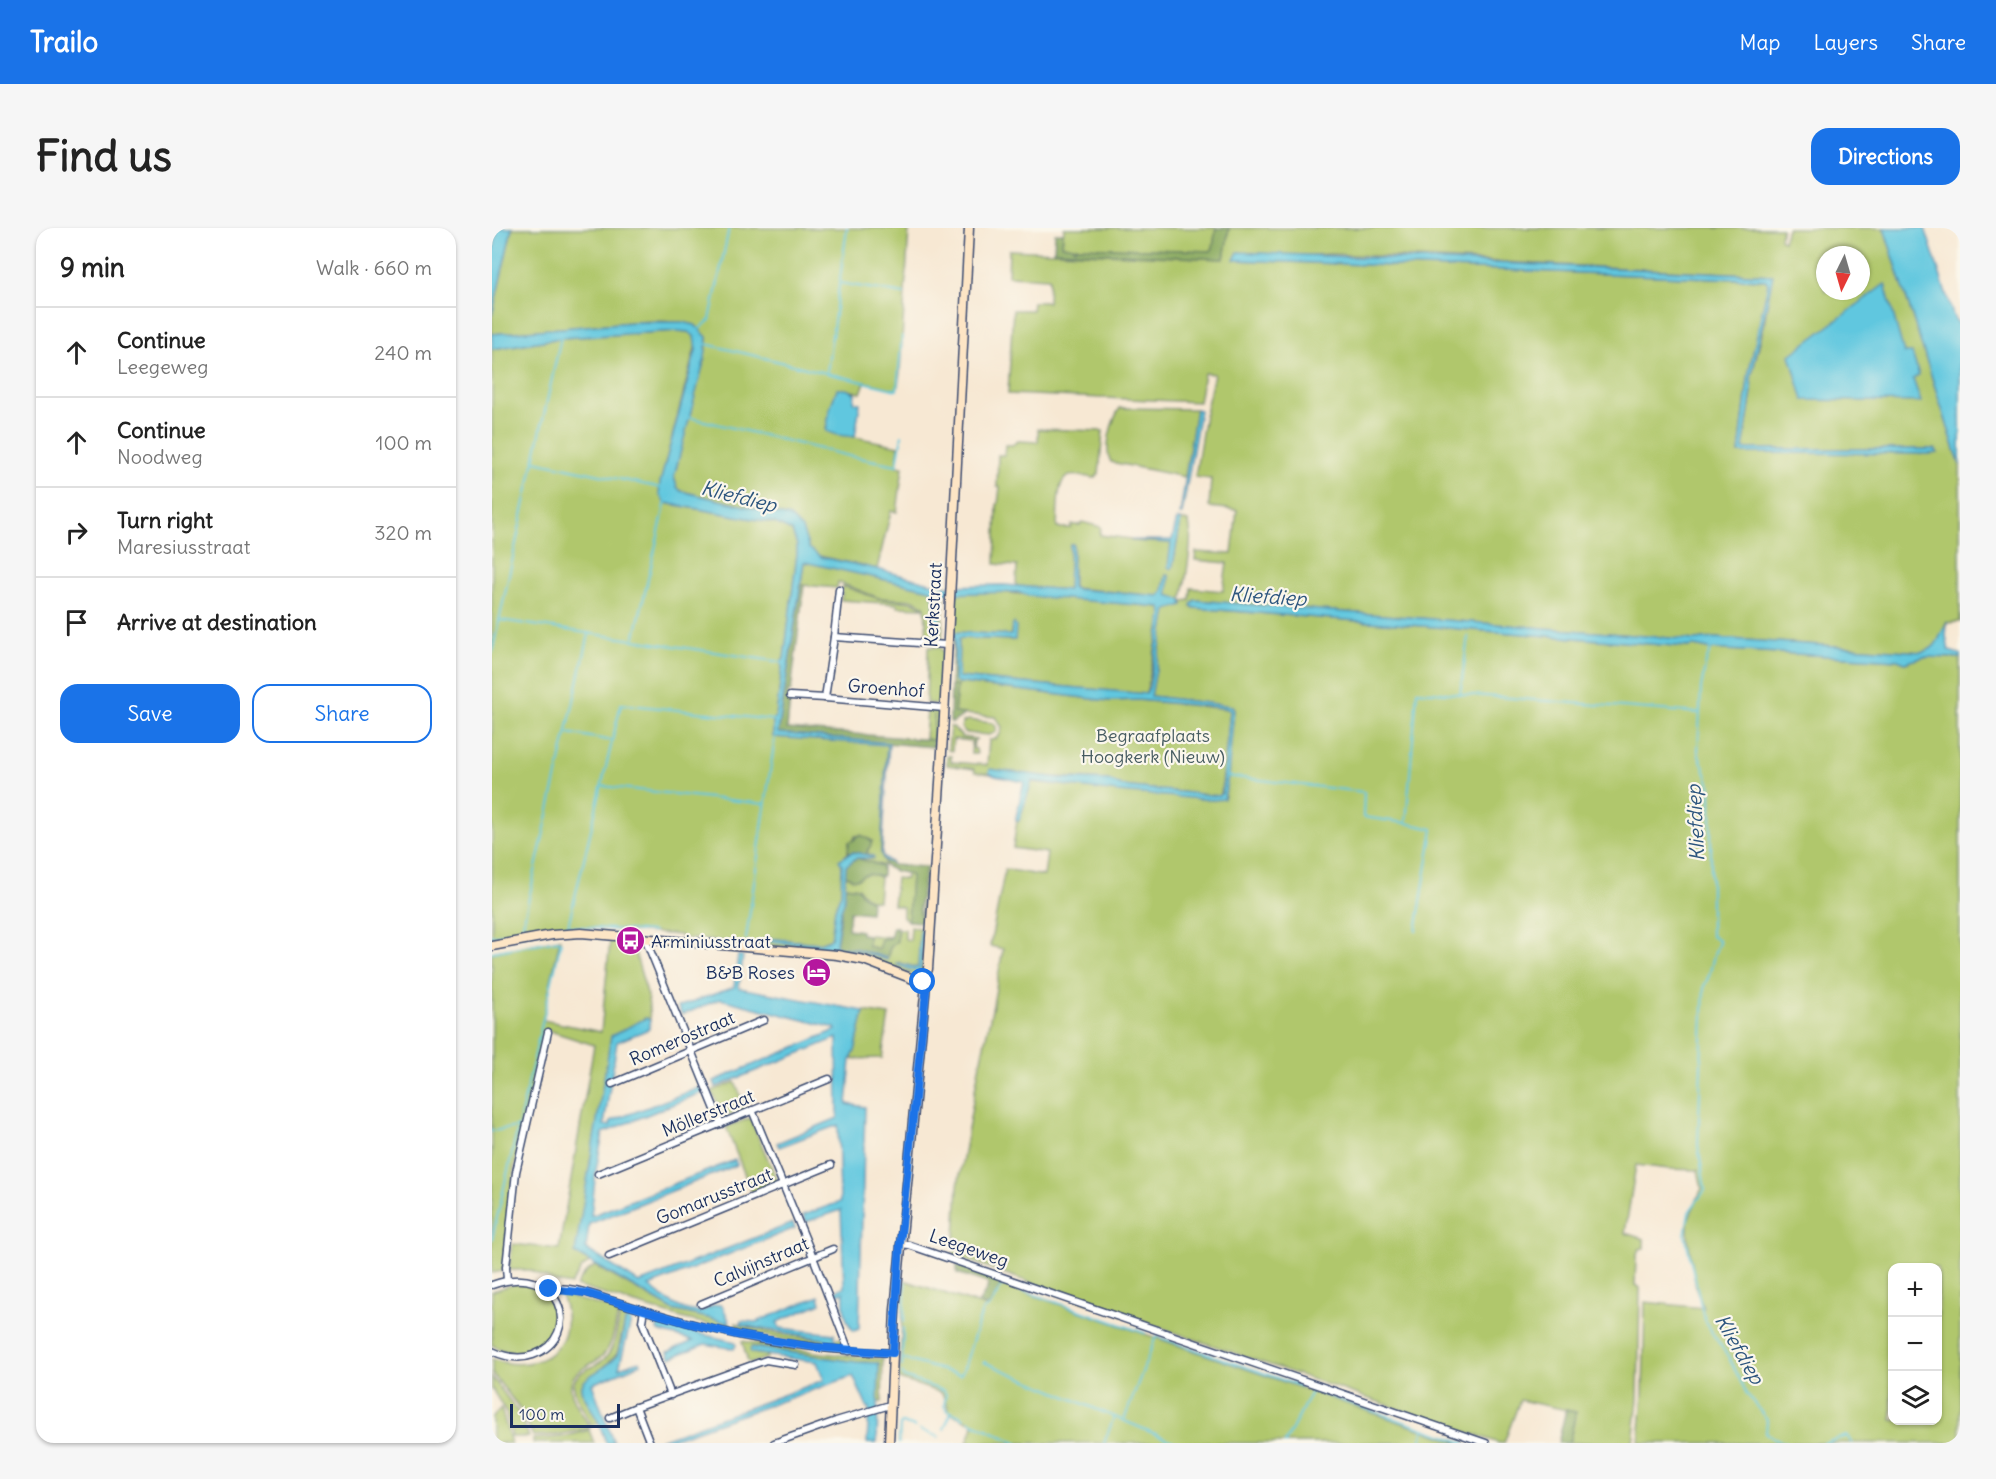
<!DOCTYPE html>
<html lang="en">
<head>
<meta charset="utf-8">
<style>
	body { margin:0; font-family:Delius,sans-serif; background:#f6f6f6; color:#222 }
	.controls { position:absolute; right:18px; bottom:18px; display:grid; overflow:hidden; border-radius:12px; box-shadow:0 2px 4px #0004 }
	.controls button { width:54px; height:54px; display:grid; place-items:center; padding:0; border:0; border-bottom:2px solid #e0e0e0; background:#fff; color:#222; font:30px sans-serif }
	.compass { position:absolute; left:1324px; top:18px; width:54px; height:54px; border-radius:50%; background:#fff; box-shadow:0 2px 4px #0004; rotate:185deg }
	.scale { position:absolute; left:18px; bottom:15px; width:110px; box-sizing:border-box; padding-left:6px; border:3px solid #1b2f5e; border-top:0; font-size:16px; line-height:21px; white-space:nowrap; color:#1b2f5e; -webkit-text-stroke:4px #fbf7ec; paint-order:stroke }
	.stop { position:absolute; width:18px; height:18px; margin:-14px; border:4px solid #1a73e8; border-radius:50%; background:#fff }
	.stop.end { background:#1a73e8; border-color:#fff; box-shadow:0 2px 6px #0008 }
	.list { margin:0; padding:0; list-style:none }
	h2 { display:flex; justify-content:space-between; align-items:center; height:78px; margin:0; padding:0 24px; font-size:26px }
	h2 small { font-size:20px; font-weight:400; color:#767676 }
	.list li { display:grid; grid-template-columns:39px 1fr auto; gap:18px; align-items:center; box-sizing:border-box; height:90px; padding:0 24px; border-top:2px solid #e0e0e0 }
	.list b { display:block; font-size:22px; white-space:nowrap }
	.list p { margin:0; font-size:20px; white-space:nowrap; color:#767676 }
	.list em { font-size:20px; font-style:normal; color:#767676 }
	.actions { display:flex; gap:12px; padding:18px 24px }
	.actions a { flex:1; padding:14px 0; border:2px solid #1a73e8; border-radius:18px; text-align:center; font-size:21px; color:#1a73e8 }
	.actions .main { background:#1a73e8; color:#fff }
	.icon { flex:none; width:33px; height:33px; fill:none; stroke:currentColor; stroke-width:2; stroke-linecap:round; stroke-linejoin:round }
	.map { position:relative; flex:none; width:1468px; height:1215px; overflow:hidden; border-radius:18px }
	header { display:flex; align-items:center; gap:36px; box-sizing:border-box; height:84px; padding:0 30px; background:#1a73e8; color:#fff }
	header strong { font-size:28px }
	nav { display:flex; gap:33px; margin-inline-start:auto; font-size:21px }
	.intro { display:flex; align-items:center; justify-content:space-between; box-sizing:border-box; height:144px; padding:0 36px }
	h1 { margin:0; font-size:42px }
	.button { padding:15px 27px; border-radius:18px; background:#1a73e8; color:#fff; font-size:21px; font-weight:700 }
	main { display:flex; gap:36px; padding:0 36px }
	aside { flex:1; background:#fff; border-radius:18px; box-shadow:0 2px 4px #0004 }
	.map>svg:first-child { display:block }
	.green { fill:#b0c76c; stroke:#667b65; stroke-width:1.5; fill-rule:evenodd }
	.forest { fill:#8cac60; stroke:#546e5f; stroke-width:1.5 }
	.water { fill:#61c7df; stroke:#3e7b9e; stroke-width:1.5 }
	.lines { fill:none; stroke-linecap:round; stroke-linejoin:round }
	.stream { stroke:#61c7df; stroke-width:2 }
	.street-casing { stroke:#3c4b70; stroke-width:9 }
	.secondary-casing { stroke:#3c4b70; stroke-width:11 }
	.street { stroke:#fff; stroke-width:6 }
	.secondary { stroke:#fde5c5; stroke-width:8 }
	.route { stroke:#1a73e8; stroke-width:8 }
	.labels { text-anchor:middle; dominant-baseline:central; stroke-width:4.5; stroke-linejoin:round; paint-order:stroke }
	.street-label { font-size:18px; fill:#1b2f5e; stroke:#fbf7ec }
	.park-label { font-size:18px; fill:#485d62; stroke:#fbf7ec }
	.poi-label { font-size:18px; fill:#1b2f5e; stroke:#fbf7ec; text-anchor:start }
	.water-label { font-size:20px; font-style:italic; fill:#2c557e; stroke:#fbf7ec }
</style>
</head>
<body>
<header>
<strong>Trailo</strong>
<nav><a>Map</a><a>Layers</a><a>Share</a></nav>
</header>
<div class="intro"><h1>Find us</h1><a class="button">Directions</a></div>
<main>
<aside>
<h2>9 min<small>Walk · 660 m</small></h2>
<ul class="list">
<li><svg class="icon" aria-label="ahead" viewBox="0 0 24 24"><path d="M12 20V5M6 11l6-6 6 6"/></svg><div><b>Continue</b><p>Leegeweg</p></div><em>240 m</em></li>
<li><svg class="icon" aria-label="ahead" viewBox="0 0 24 24"><path d="M12 20V5M6 11l6-6 6 6"/></svg><div><b>Continue</b><p>Noodweg</p></div><em>100 m</em></li>
<li><svg class="icon" aria-label="right" viewBox="0 0 24 24"><path d="M7 20v-9h11M14 6l5 5-5 5"/></svg><div><b>Turn right</b><p>Maresiusstraat</p></div><em>320 m</em></li>
<li><svg class="icon" aria-label="arrive" viewBox="0 0 24 24"><path d="M6 21V4h12l-3 4 3 4H6"/></svg><div><b>Arrive at destination</b></div></li>
</ul>
<div class="actions"><a class="main">Save</a><a>Share</a></div>
</aside>
<div class="map">
<svg width="1468" height="1215" viewBox="0 0 1468 1215">
	<rect width="100%" height="100%" fill="#fbf7ec"/>
	<filter id="ink" filterUnits="userSpaceOnUse"><feTurbulence type="fractalNoise" baseFrequency=".0167" numOctaves="2"/><feDisplacementMap in="SourceGraphic" scale="12" xChannelSelector="R" yChannelSelector="G"/><feConvolveMatrix kernelMatrix="1 2 1 2 8 2 1 2 1" color-interpolation-filters="sRGB"/></filter>
	<filter id="wash" filterUnits="userSpaceOnUse"><feTurbulence type="fractalNoise" baseFrequency=".008" numOctaves="4" result="noise"/><feDisplacementMap in="SourceGraphic" scale="24" xChannelSelector="R" yChannelSelector="G"/><feGaussianBlur stdDeviation="1.35" result="paint"/><feColorMatrix in="noise" values="0 0 0 0 0 0 0 0 0 0 0 0 0 0 0 0 0 1.4 0 .05"/><feComposite in="paint" operator="in"/></filter>
	<g filter="url(#wash)">
		<rect width="100%" height="100%" fill="#f7e8d3"/>
		<g class="green">
			<path d="M20,0H417L408,144L405,162L373,154L369,165C361,163 354,161 345,161L338,180L334,200V203L407,218L405,238L411,239L405,284L399,283L385,341L323,327C311,317 313,300 298,289L189,263L185,259L182,249L215,118V109L203,97L190,94L161,93L140,94L0,106V88Z"/>
			<polygon points="572,0 724,0 721,20 719,23 585,19 584,21 570,17"/>
			<path d="M737,0H1290L1288,11L1291,13L1295,0H1392L1468,237V394L1454,395C1448,408 1446,421 1430,424L1223,410L1203,412L703,372L699,378L702,380L1196,419L1202,418L1217,421L1406,432L1413,435L1432,429L1468,430V1215H1147L1151,1165L1153,1074L1211,1080L1204,1060L1196,1010V992L1210,960L1206,942L1177,941L1144,937L1133,1005L1152,1011V1020L1147,1021L1144,1030L1143,1057L1148,1060L1146,1171L1141,1215H1077L1084,1184L1028,1172L1012,1215H1007L575,1068L462,1027L466,957L487,840L501,777L511,721L498,718L513,641L552,648L555,625L521,620L525,593L538,554L722,572L733,569L742,481L740,478L659,468L675,381L691,377V373L698,372L699,360L731,363L735,335L703,332L704,324L740,326L745,282L717,279L719,251L703,249L713,186L722,146L712,145L707,174L516,166L521,82H540L541,74H556L557,50L516,48L517,22L732,31ZM838,26L1280,47L1272,97L1259,151L1260,163L1251,221H1443L1444,225H1247L1257,143L1276,56L1274,52L742,32ZM1333,27H1369V63H1333ZM1400,1040H1446V1192H1400Z"/>
			<polygon points="186,103 196,104 202,108 204,116 167,260 173,275 283,295 300,303 305,317 305,326 292,431 289,434 290,440 284,488 281,493 281,508 393,516 395,518 389,624 393,638 371,632 370,630 381,631 381,628 375,625 380,613 369,607 363,608 362,612 357,614 356,625 348,632 350,637 349,665 343,681 340,710 327,715 273,710 271,712 362,722 395,732 398,720 406,708 404,701 413,701 413,711 418,712 419,699 429,700 426,740 406,734 425,744 429,741 431,700 435,700 432,745 430,748 424,748 359,725 189,710 188,707 77,698 0,710 0,121 69,110"/>
			<path d="M628,180L704,181L693,249L619,234C611,221 620,192 628,180Z"/>
			<path d="M546,201L611,203L607,246L603,250C595,249 582,245 575,249C564,254 566,289 565,300H579V297H588L590,294L609,299L608,307L639,311V313L679,315L680,341L689,292L696,293C703,307 693,354 690,372L676,367L674,347L671,363L667,368L581,360V316H578L576,362L524,358L525,338L503,336L505,276H506L508,259H505L506,227H512L513,217H520L526,213L546,214Z"/>
			<polygon points="312,333 439,362 442,371 442,400 449,366 452,366 450,412 435,413 433,379 422,372 387,370 346,354 345,360 309,357"/>
			<polygon points="351,358 387,371 421,374 432,380 406,379 405,376 349,372"/>
			<path d="M506,364L669,379L670,387L654,466L466,449L467,410L522,412L520,398L519,407L463,404L462,454L617,473L646,472L736,481L738,483L729,566L727,568L630,558L616,552L497,545L498,546L483,544L482,541L455,537V528H459V534L495,537L497,512C505,512 509,507 510,499L503,489L462,485L465,459L459,458L464,365Z"/>
			<polygon points="436,419 447,419 452,424 449,474 445,476 434,475"/>
			<polygon points="435,481 447,482 449,485 446,518 445,519 441,519 443,516 442,485 441,512 433,511"/>
			<polygon points="476,492 501,495 504,499 504,504 497,507 474,505 471,503 469,499 471,494"/>
			<polygon points="458,499 461,499 470,509 485,511 482,512 481,520 484,521 485,526 479,526 480,513 461,511 460,523 456,522"/>
			<polygon points="436,639 439,639 436,690 431,694 430,680"/>
			<path d="M374,645L382,646L388,649L386,673C376,672 371,668 366,660L353,658V647L356,649L366,651Z"/>
			<polygon points="414,645 419,648 416,693 411,689 411,679 401,677 404,650 414,651"/>
			<polygon points="376,707 399,709 386,721 375,717"/>
			<polygon points="68,711 51,792 109,804 118,712 140,714 156,769 158,792 153,790 119,809 83,1025 98,1034 90,1040 79,1057 63,1054 38,1042 17,1042 20,1016 67,1021 102,817 55,802 22,941 11,1043 0,1045 0,724"/>
			<polygon points="372,783 397,787 390,830 359,831 363,823"/>
			<polygon points="243,854 254,880 231,889 220,863"/>
			<polygon points="258,890 286,954 260,965 234,899"/>
			<path d="M103,1038L181,1082L238,1095L243,1102L193,1091L84,1058C89,1049 94,1043 103,1038Z"/>
			<polygon points="412,1052 495,1079 505,1066 509,1056 968,1215 475,1215 482,1196 458,1185 450,1165 407,1151"/>
			<path d="M23,1056C29,1057 36,1056 42,1058C48,1061 52,1065 56,1070C82,1102 35,1140 0,1117V1063Z"/>
			<path d="M69,1067L127,1082C123,1096 122,1115 112,1126C102,1139 76,1140 79,1162C81,1175 92,1187 98,1200L65,1207L41,1208L29,1182L0,1145V1131C47,1148 90,1118 69,1067Z"/>
			<path d="M129,1082L141,1086L143,1090H134L125,1126L89,1162L107,1195L100,1198L84,1168L81,1156C86,1141 100,1141 111,1132C124,1122 125,1097 129,1082Z"/>
			<path d="M244,1095C260,1102 336,1116 349,1110L351,1114L346,1118L288,1111L246,1102Z"/>
			<polygon points="250,1113 329,1125 391,1131 390,1174 386,1174 387,1135 364,1134 264,1119 259,1119 261,1125 276,1127 275,1130 260,1135 256,1134"/>
			<polygon points="0,1149 29,1188 37,1209 20,1209 14,1184 0,1161"/>
			<polygon points="9,1180 19,1215 0,1215 0,1189"/>
			<polygon points="97,1202 102,1215 41,1215 41,1211 71,1209"/>
		</g>
		<g class="forest">
			<polygon points="724,0 737,0 732,31 562,23 563,5 571,5 570,17 582,19 583,21 584,19 719,23 721,20"/>
			<polygon points="309,357 312,357 299,463 296,464 296,471 298,472 295,501 441,512 441,519 286,506"/>
			<polygon points="459,458 465,458 462,485 473,486 460,495 458,493"/>
			<polygon points="371,608 380,613 379,617 375,623 375,627 362,624 356,625 357,614 362,612 365,608"/>
			<path d="M365,630L390,638V648L388,649C379,645 373,645 366,651H361L353,647L354,638Z"/>
			<polygon points="392,631 400,637 434,639 427,680 430,694 416,693 419,648 417,646 403,643 393,638"/>
			<polygon points="353,658 366,660 370,667 379,673 378,685 358,683 356,701 369,703 369,706 376,707 376,718 386,721 389,711 398,710 401,699 405,699 405,713 398,720 395,730 365,721 344,718"/>
			<polygon points="465,1037 497,1048 509,1056 505,1066 497,1078 486,1076 495,1061 496,1055 465,1045"/>
			<polygon points="1074,1182 1084,1184 1077,1215 1066,1215"/>
		</g>
		<g class="water">
			<polygon points="6,0 20,0 0,88 0,29"/>
			<polygon points="1392,0 1433,0 1462,90 1468,97 1468,237"/>
			<polygon points="746,24 1281,47 1259,151 1260,163 1251,221 1443,221 1446,225 1437,226 1247,225 1257,143 1276,56 1274,52 742,32"/>
			<polygon points="1393,56 1412,125 1420,125 1427,147 1421,151 1429,174 1311,172 1298,127"/>
			<path d="M140,94H190L203,97L215,109L213,130L182,249L185,259L189,263L298,289L310,301L317,320L329,329L385,341L450,358L513,357L576,362L578,316H581L580,354V359L583,361L667,368L671,363L674,347H677L676,367L690,372L691,377L675,382L659,468L740,478L742,481L736,549L732,571L722,572L625,564L540,553L527,593H524V589L532,554L503,548L497,545L498,541L567,550L616,552L630,558L727,568L730,565L738,483L734,480L646,472L617,473L462,454L463,404L519,407L520,398L522,395L524,399L523,412L467,410L466,449L654,466L657,459L670,387L669,379L537,368L525,364L449,366L447,408L444,410L442,409V371L439,362L312,334L286,505L397,515L390,626L392,629L400,635C394,634 389,631 389,624L395,517L281,509V493L284,488L290,440L289,434L292,431L305,326V317L300,303L283,295L173,275L167,266L168,255L204,122L202,108L196,104L186,103L69,110L0,121V106Z"/>
			<polygon points="345,161 354,161 363,165 362,174 368,175 363,209 345,207 334,203 338,180"/>
			<polygon points="704,181 708,182 690,286 688,286"/>
			<polygon points="685,291 689,292 681,337 679,341 676,339 679,315 638,312 680,312"/>
			<path d="M703,372L1203,412L1223,410L1430,424C1447,421 1447,406 1455,395L1454,408L1457,423L1468,426V430L1432,429L1413,435L1406,432L1217,421L1202,418L1196,419L702,380L699,377Z"/>
			<polygon points="360,624 381,628 382,630 364,630 354,638 352,674 348,685 344,716 345,719 365,721 395,730 395,732 362,722 272,713 273,710 327,715 339,711 343,681 349,665 350,637 347,632"/>
			<polygon points="428,700 432,701 429,741 425,744 405,737 404,735 426,740"/>
			<path d="M246,727L251,728L247,760L372,783L363,823L359,831L355,876L373,879L367,1101L362,1103C352,1093 351,1078 352,1064L343,1067L342,1063L352,1059L349,982L314,994L311,987L348,974L346,897L287,919L285,915L346,890L345,810L224,859L222,853L344,802L343,800L228,771L190,787L186,779L242,759Z"/>
			<path d="M154,790L158,792L157,801L125,814L112,897L118,898L119,893L209,859L211,864L111,905L104,942L99,988L243,932L245,937L97,996L94,1021L147,1055L301,995L303,1000L157,1058C169,1068 191,1086 208,1083C216,1082 222,1075 230,1077L238,1095L181,1082L83,1025L119,808Z"/>
			<polygon points="327,1068 329,1075 285,1094 288,1100 342,1106 344,1113 249,1097 249,1093 264,1094"/>
			<path d="M134,1090L139,1093L127,1140L148,1133L149,1136L100,1156L122,1215H114L107,1195L89,1162C90,1145 116,1143 125,1127C130,1116 131,1101 134,1090Z"/>
			<polygon points="166,1096 243,1114 244,1117 242,1121 213,1116 178,1130 176,1124 201,1113 166,1103 165,1101"/>
			<polygon points="259,1119 365,1134 387,1135 385,1215 375,1215 377,1179 375,1179 361,1148 169,1215 168,1212 332,1152 325,1134 261,1125 258,1123"/>
		</g>
		<g class="lines">
			<g class="stream">
				<polyline points="348,55 412,66"/>
				<polyline points="206,102 218,92 237,0"/>
				<polyline points="214,116 405,162 410,108"/>
				<polyline points="335,144 355,0"/>
				<polyline points="196,189 357,228 405,237 410,207"/>
				<polyline points="43,233 169,260"/>
				<polyline points="8,392 289,434"/>
				<polyline points="142,412 174,273"/>
				<path d="M1219,420L1214,434L1209,459L1206,524L1219,560V708L1227,712V715C1218,730 1222,742 1212,758L1206,917L1213,962L1197,984L1193,1007L1211,1086L1216,1099L1236,1128L1255,1166L1275,1192L1274,1205L1282,1211L1295,1215"/>
				<polyline points="0,425 69,109"/>
				<polyline points="968,466 1207,485"/>
				<polyline points="76,505 121,513"/>
				<polyline points="733,548 872,564 871,589 914,595 941,601 924,703"/>
				<polyline points="110,558 273,576"/>
				<polyline points="914,595 925,463 968,466 976,408"/>
				<polyline points="76,698 129,476 282,492"/>
				<polyline points="29,705 97,406"/>
				<polyline points="0,708 76,698 161,704"/>
				<polyline points="254,711 283,509"/>
				<polyline points="0,724 66,712 69,714 0,1011"/>
				<polyline points="0,903 26,899"/>
				<polyline points="412,1094 413,1054"/>
				<polyline points="411,1131 468,1147 471,1143 490,1083 498,1078 511,1056 653,1105"/>
				<polyline points="492,1134 685,1215"/>
				<polyline points="410,1138 411,1100"/>
				<polyline points="410,1145 412,1149 452,1163 454,1166 452,1178 455,1182 472,1190"/>
				<polyline points="632,1192 664,1108 808,1158"/>
				<polyline points="477,1193 525,1215"/>
				<polyline points="452,1201 459,1185"/>
				<polyline points="428,1202 447,1209"/>
				<polyline points="407,1215 408,1197 410,1195 423,1199"/>
				<polyline points="612,1215 622,1189"/>
				<polyline points="793,1215 820,1162 973,1215"/>
				<polyline points="928,1215 932,1201"/>
				<polyline points="1332,1215 1355,1208 1360,1215"/>
			</g>
		</g>
	</g>
	<g filter="url(#ink)">
		<g class="lines">
			<defs>
				<g id="street">
					<polyline points="347,361 342,409 455,417"/>
					<polyline points="342,409 333,470 452,480"/>
					<polyline points="298,468 333,470"/>
					<polyline points="153,710 229,896"/>
					<polyline points="120,856 272,792"/>
					<polyline points="260,882 321,1029 357,1123"/>
					<polyline points="106,946 337,851"/>
					<polyline points="408,1016 417,1017 994,1215"/>
					<polyline points="117,1028 339,937"/>
					<polyline points="15,1052 14,1039 24,944 56,804"/>
					<path d="M0,1057C68,1031 93,1108 41,1127C27,1132 13,1129 0,1123"/>
					<path d="M57,1061C80,1057 106,1069 128,1075C157,1084 186,1092 216,1100C276,1115 338,1123 401,1125"/>
					<polyline points="209,1076 341,1021"/>
					<polyline points="152,1082 150,1093 179,1167"/>
					<polyline points="144,1179 158,1215"/>
					<polyline points="118,1190 144,1179 274,1132 304,1137"/>
					<polyline points="282,1215 344,1193 398,1177"/>
				</g>
				<g id="secondary">
					<polyline points="0,718 60,707 89,705 345,727 372,732 434,756 403,1082 397,1215"/>
					<polyline points="431,754 436,741 451,508 477,0"/>
				</g>
			</defs>
			<use href="#street" class="street-casing"/>
			<use href="#secondary" class="secondary-casing"/>
			<use href="#street" class="street"/>
			<use href="#secondary" class="secondary"/>
		</g>
	</g>
	<g class="lines" filter="url(#ink)">
		<polyline class="route" points="57,1061 94,1065 192,1094 246,1107 322,1119 401,1125 408,1016 434,764 434,759 431,754"/>
	</g>
	<defs>
		<symbol id="bus-disc" viewBox="-11 -11 22 22"><circle r="9.5" fill="#b5179e" stroke="#fbf7ec"/><path d="M-5-6H5V4H4V6H2V4H-2V6H-4V4H-5ZM-3.5-4V0h7V-4ZM-3.5 1.2v1.5H-2V1.2ZM2 1.2v1.5H3.5V1.2Z" fill="#fff"/></symbol>
		<symbol id="hotel-disc" viewBox="-11 -11 22 22"><circle r="9.5" fill="#b5179e" stroke="#fbf7ec"/><path d="M-6-4.5h1.5V1H6V5H4.5V3h-9V5H-6ZM-4 0a1.8 1.8 0 1 1 3.6 0ZM.5 0V-2.5h3Q6-2.5 6 0Z" fill="#fff"/></symbol>
	</defs>
	<g fill-rule="evenodd">
		<use href="#bus-disc" x="122" y="696" width="33" height="33"/>
		<use href="#hotel-disc" x="308" y="728" width="33" height="33"/>
	</g>
	<g class="labels">
		<g class="street-label">
			<text transform="translate(441 377) rotate(-87)">Kerkstraat</text>
			<text transform="translate(394 460) rotate(4)">Groenhof</text>
			<text transform="translate(190 810) rotate(-23)">Romerostraat</text>
			<text transform="translate(216 885) rotate(-22)">Möllerstraat</text>
			<text transform="translate(222 968) rotate(-22)">Gomarusstraat</text>
			<text transform="translate(477 1020) rotate(19)">Leegeweg</text>
			<text transform="translate(269 1034) rotate(-23)">Calvijnstraat</text>
		</g>
		<g class="park-label">
			<text x="661" y="507">Begraafplaats<tspan x="661" dy="21">Hoogkerk (Nieuw)</tspan></text>
		</g>
		<g class="poi-label">
			<text x="159" y="713">Arminiusstraat</text>
			<text x="303" y="744" text-anchor="end">B&amp;B Roses</text>
		</g>
		<g class="water-label">
			<text transform="translate(247 268) rotate(14)">Kliefdiep</text>
			<text transform="translate(776 368) rotate(4)">Kliefdiep</text>
			<text transform="translate(1203 595) rotate(-93)">Kliefdiep</text>
			<text transform="translate(1248 1121) rotate(60)">Kliefdiep</text>
		</g>
	</g>
</svg>
<div class="controls">
<button>+</button>
<button>−</button>
<button><svg class="icon" aria-label="layers" viewBox="0 0 24 24"><path d="M12 4l9 5-9 5-9-5zM3 14l9 5 9-5"/></svg></button>
</div>
<svg class="compass" viewBox="-18 -18 36 36"><path d="M0-13l5 13h-10z" fill="#e53935"/><path d="M0 13l5-13h-10z" fill="#767676"/></svg>
<div class="scale">100 m</div>
<div class="stop" style="left:431px;top:754px"></div>
<div class="stop end" style="left:57px;top:1061px"></div>
</div>
</main>
</body>
</html>
